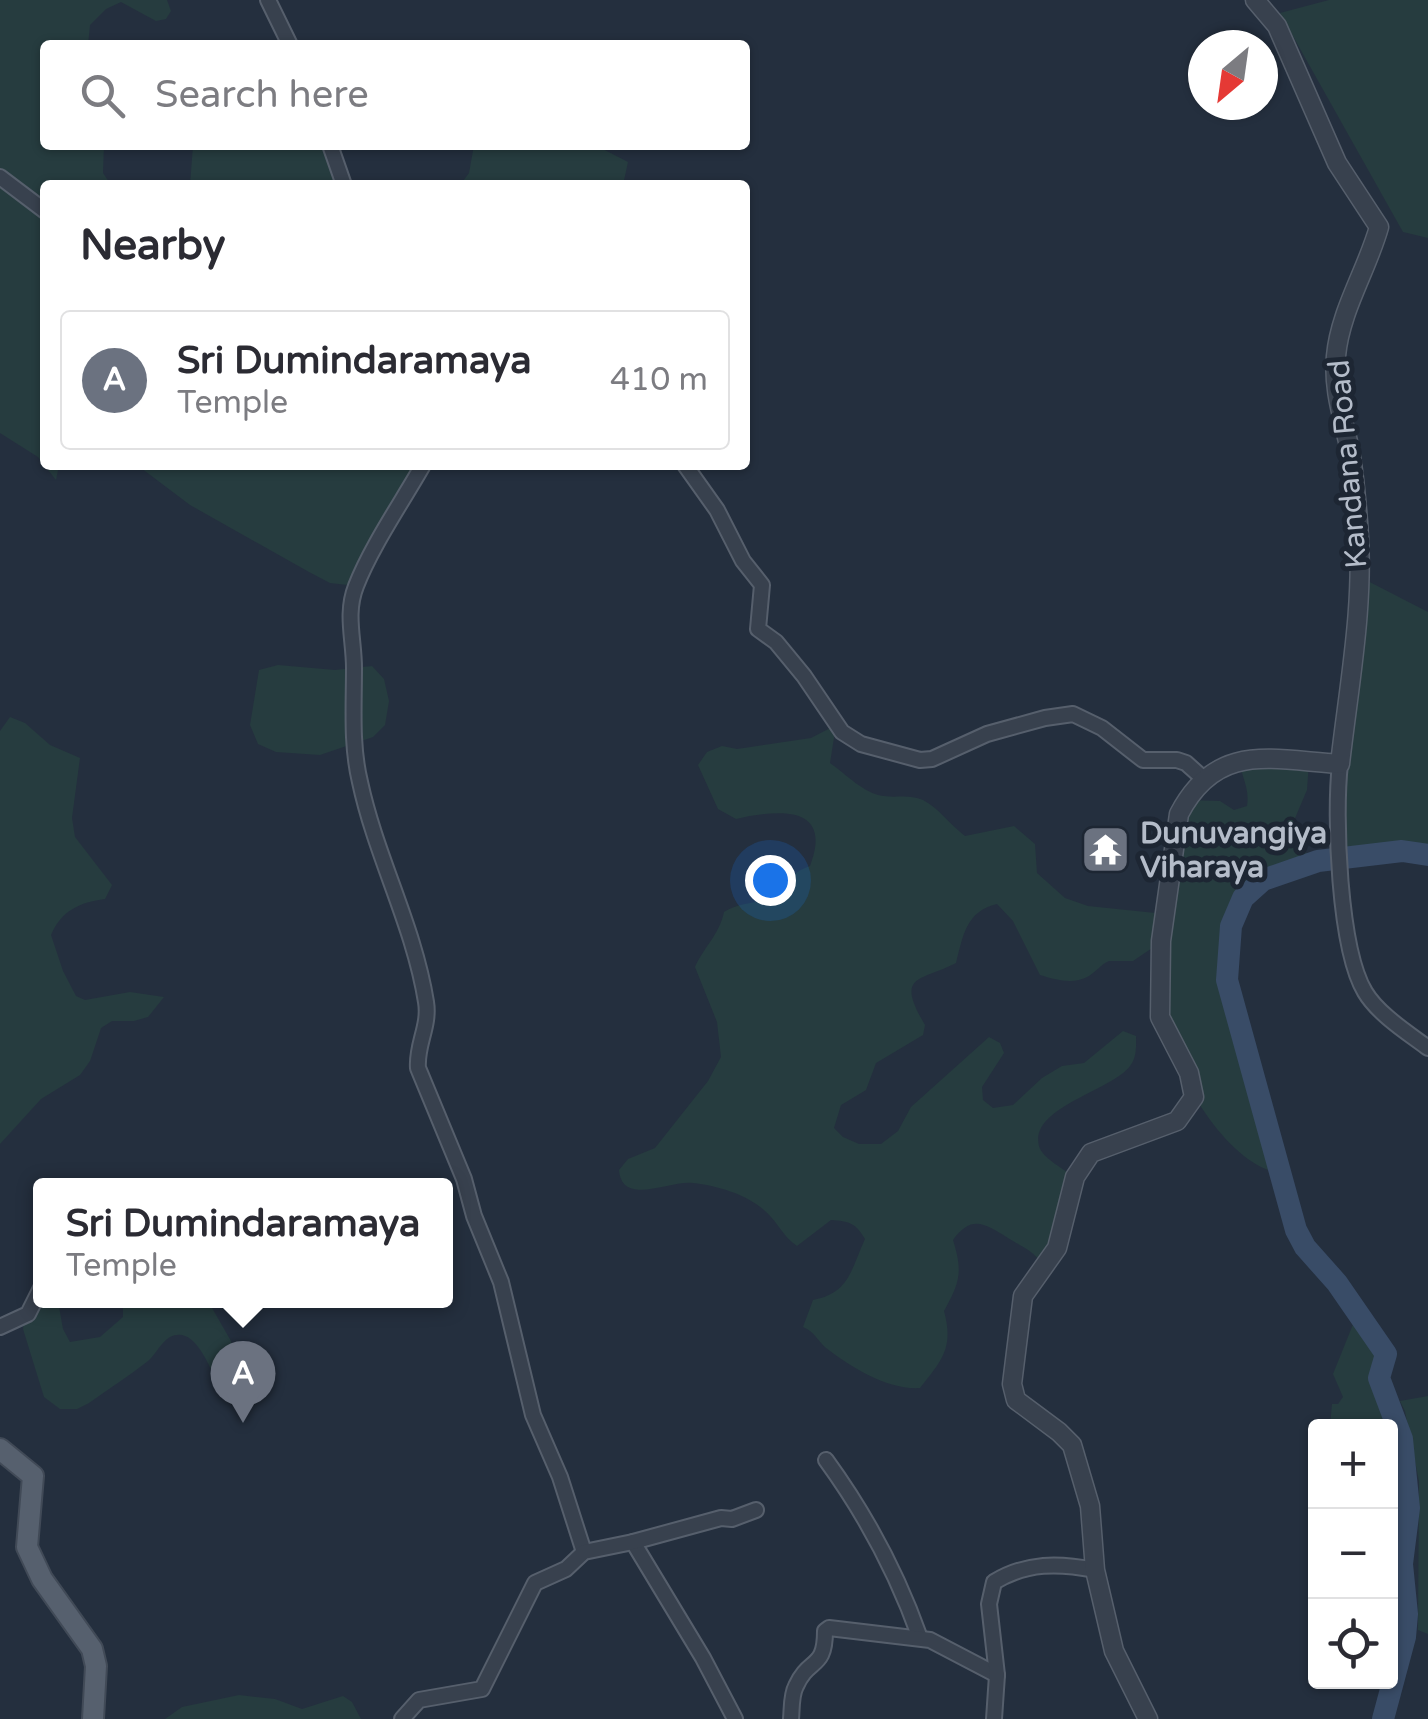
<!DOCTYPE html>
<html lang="en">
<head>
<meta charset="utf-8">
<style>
	body { margin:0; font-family:"Varela Round",sans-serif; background:#f7f7f7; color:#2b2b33 }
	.controls { position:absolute; right:30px; bottom:30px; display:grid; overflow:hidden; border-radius:10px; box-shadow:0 2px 8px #0004 }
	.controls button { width:90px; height:90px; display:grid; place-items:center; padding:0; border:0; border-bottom:2px solid #e1e1e2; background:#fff; color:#2b2b33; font:50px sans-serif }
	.compass { position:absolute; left:1188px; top:30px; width:90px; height:90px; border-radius:50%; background:#fff; box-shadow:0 2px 8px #0004; rotate:209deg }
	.you { position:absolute; left:770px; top:880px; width:35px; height:35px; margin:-25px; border:8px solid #fff; border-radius:50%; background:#1a73e8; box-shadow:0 0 0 15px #1a73e833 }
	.badge { display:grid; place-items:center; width:65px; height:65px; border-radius:50%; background:#1a73e8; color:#fff; font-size:32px; font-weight:700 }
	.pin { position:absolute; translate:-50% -82px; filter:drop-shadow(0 2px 5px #0008) }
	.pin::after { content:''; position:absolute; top:52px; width:35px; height:30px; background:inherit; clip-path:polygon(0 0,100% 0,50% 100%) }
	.popup { position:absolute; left:33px; top:1178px; width:420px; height:130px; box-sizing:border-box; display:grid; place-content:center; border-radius:10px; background:#fff; filter:drop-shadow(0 2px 8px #0005); font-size:32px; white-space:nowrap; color:#7c7c81 }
	.popup b { font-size:38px; color:#2b2b33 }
	.popup::after { content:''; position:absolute; left:50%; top:100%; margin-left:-20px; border:20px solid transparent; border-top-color:#fff }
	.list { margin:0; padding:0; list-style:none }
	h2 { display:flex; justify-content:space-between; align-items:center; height:130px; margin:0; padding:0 40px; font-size:42px }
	h2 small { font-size:32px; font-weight:400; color:#7c7c81 }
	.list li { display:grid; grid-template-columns:65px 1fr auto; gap:30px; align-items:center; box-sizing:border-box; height:140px; margin:0 20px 20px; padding:0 20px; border:2px solid #e1e1e2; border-radius:10px }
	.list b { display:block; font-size:38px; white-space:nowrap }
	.list p { margin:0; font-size:32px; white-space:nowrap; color:#7c7c81 }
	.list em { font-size:32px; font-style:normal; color:#7c7c81 }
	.icon { flex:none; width:55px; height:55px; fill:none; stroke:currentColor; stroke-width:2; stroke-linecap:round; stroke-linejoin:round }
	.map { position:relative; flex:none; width:1428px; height:1719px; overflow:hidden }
	.search { position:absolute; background:#fff; box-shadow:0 2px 8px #0004; left:40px; top:40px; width:710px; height:110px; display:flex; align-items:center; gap:25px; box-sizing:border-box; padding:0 35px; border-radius:10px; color:#7c7c81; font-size:38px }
	.panel { position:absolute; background:#fff; box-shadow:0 2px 8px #0004; left:40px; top:180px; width:710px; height:290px; border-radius:10px }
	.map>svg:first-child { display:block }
	.green { fill:#263c3f }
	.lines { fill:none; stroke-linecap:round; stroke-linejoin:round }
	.river { stroke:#394c67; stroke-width:22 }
	.minor-casing { stroke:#565f6c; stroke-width:18 }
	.tertiary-casing { stroke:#565f6c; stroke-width:21 }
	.primary-casing { stroke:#414a57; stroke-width:24 }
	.minor { stroke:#38414e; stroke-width:14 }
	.tertiary { stroke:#38414e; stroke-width:18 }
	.primary { stroke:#56606e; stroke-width:20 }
	.labels { text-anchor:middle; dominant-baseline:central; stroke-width:10; stroke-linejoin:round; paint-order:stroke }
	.street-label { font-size:30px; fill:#b4bcc9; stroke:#1d2633 }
	.poi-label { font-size:30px; font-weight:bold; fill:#b4bcc9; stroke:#1d2633; text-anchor:start }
</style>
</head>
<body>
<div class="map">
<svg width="1428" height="1719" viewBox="0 0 1428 1719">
	<rect width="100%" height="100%" fill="#242f3e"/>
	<g class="green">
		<polygon points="0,0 167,0 171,11 166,19 156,21 121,2 106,9 90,25 88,45 45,45 45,145 104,145 103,173 111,185 45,185 45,465 59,465 56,480 38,457 0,433"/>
		<polygon points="1329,0 1428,0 1428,238 1403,232 1280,13"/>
		<polygon points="193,145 330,145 344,185 190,185"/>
		<polygon points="474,145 595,145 628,162 623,185 460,185 469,173"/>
		<polygon points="137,465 423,465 356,586 330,583 309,572 190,505"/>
		<polygon points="1358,576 1428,612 1428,855 1402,851 1341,859"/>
		<polygon points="278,665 335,670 372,666 384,679 389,701 385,725 373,737 320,755 276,752 258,744 250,725 259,670"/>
		<path d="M10,717L25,723L50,745L80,758L72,818L75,837L112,885L105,899C80,902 61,911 51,935L63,971L76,996L85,1000L130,992L164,997L148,1017L134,1021H112L101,1028L90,1061L80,1075L41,1099L0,1144V731Z"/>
		<path d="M836,725L830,763C846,774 864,794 884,796C898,798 909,794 923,800C939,808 950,825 965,836L1014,826L1035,844L1037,873L1065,898L1088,906L1165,914L1186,800L1220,801L1234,810L1247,806C1250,787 1241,777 1239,759L1309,762L1307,790L1290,830L1298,847L1318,861C1293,870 1260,875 1243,897C1202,952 1249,1056 1265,1113C1271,1132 1274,1153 1279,1173C1224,1163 1174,1070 1161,1019C1155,997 1161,966 1161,942L1133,961H1109C1100,965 1097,971 1089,976C1074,985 1056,980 1040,975L1013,921L997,904C966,911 963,936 956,963C919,982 895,974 925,1025L923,1035L876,1063L866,1090L841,1105L834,1128L843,1137L859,1144H881L898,1131L911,1107L989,1037L1000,1043L1004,1053L982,1087L983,1100L993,1108L1013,1105L1042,1078L1062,1066L1084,1063L1123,1031L1136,1036C1136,1047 1137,1057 1130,1066C1112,1091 1029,1107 1039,1146C1042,1158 1065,1170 1075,1177L1046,1267C1029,1248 1027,1250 1008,1238C985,1224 972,1214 953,1240C963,1272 960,1282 944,1311C954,1348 942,1360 920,1388C888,1390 852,1368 826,1348C817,1340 815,1332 803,1327L813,1300C850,1293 851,1269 865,1239C856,1223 849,1221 831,1220L797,1246C784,1237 781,1228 771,1217C753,1196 720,1186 693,1183C670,1180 622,1207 619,1170L628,1159L655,1148L708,1081L721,1057L717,1022L695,967C704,947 719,935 724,912C739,902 755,905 771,896C787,887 788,873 810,866C834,803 776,810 736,819L718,809L698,765L707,752L722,746L737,749L811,738Z"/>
		<path d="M40,1287L41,1300L58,1301L63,1329L70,1342L100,1337L123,1317V1301H208L231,1341L235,1365L225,1376L214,1375C206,1360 193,1326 170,1337C161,1342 156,1354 148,1361C129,1376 108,1389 89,1403L77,1409H60L44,1397L23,1329L27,1296Z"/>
		<polygon points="1358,1312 1386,1354 1379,1379 1402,1439 1391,1438 1390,1426 1330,1426 1332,1404 1338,1404 1343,1397 1333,1374"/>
		<polygon points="1428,1396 1428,1634 1418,1630 1419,1481 1405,1411 1400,1401"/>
		<polygon points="1390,1529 1407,1532 1402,1564 1407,1614 1391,1602"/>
		<polygon points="239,1695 275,1699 302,1709 343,1696 352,1702 361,1719 165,1719 182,1707"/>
	</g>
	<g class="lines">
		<polyline class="river" points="1383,1719 1405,1637 1407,1614 1402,1564 1409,1508 1402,1439 1379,1378 1386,1354 1337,1283 1305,1247 1296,1230 1227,980 1231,926 1243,898 1263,880 1318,861 1402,851 1428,855"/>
		<defs>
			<g id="minor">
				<polyline points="268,0 290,45"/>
				<polyline points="330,145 344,185"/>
				<polyline points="0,177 45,211"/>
				<path d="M423,465C402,502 371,547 356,586C345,614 354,639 354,668C354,707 351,745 360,782C376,857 414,926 426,1002C430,1026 416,1045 418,1068L464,1179L474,1216L501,1282L533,1415L560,1477L584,1552"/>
				<polyline points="685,465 717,510 743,561 762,585 758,629 776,642 804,676 842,732 861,744 920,760 932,759 987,734 1045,718 1073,714 1102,728 1143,760 1177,760 1186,763 1205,780"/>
				<path d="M1340,764C1334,816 1339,949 1365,992C1378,1014 1408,1033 1428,1048"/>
				<polyline points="0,1327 28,1314 41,1288"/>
				<path d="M826,1460C866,1515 897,1573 920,1638"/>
				<polyline points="633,1542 703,1658 735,1719"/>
				<polyline points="402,1719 419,1700 482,1689 535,1583 566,1569 584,1552 633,1542 721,1518 732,1519 756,1510"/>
				<path d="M791,1719C792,1709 791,1695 796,1686C809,1657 825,1670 825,1631L829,1628L930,1640L997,1675"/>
				<path d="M994,1719L997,1675L989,1604L994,1582C1027,1562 1059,1563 1095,1570"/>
			</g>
			<path id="tertiary" d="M1148,1719L1114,1651L1095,1570L1090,1506L1072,1445L1059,1432L1016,1400L1012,1384L1023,1296L1057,1248L1075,1177L1091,1153L1177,1121L1194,1097L1189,1073L1160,1017L1161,941L1179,814C1217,741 1272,760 1340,764C1349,684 1365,603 1358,522C1356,497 1354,470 1349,446C1342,415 1333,388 1336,356C1340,311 1367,270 1379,227L1337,163L1277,26L1255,0"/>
			<polyline id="primary" points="0,1449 33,1476 27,1547 42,1579 92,1649 96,1666 93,1719"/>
		</defs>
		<use href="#minor" class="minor-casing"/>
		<use href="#tertiary" class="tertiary-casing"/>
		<use href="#primary" class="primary-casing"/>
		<use href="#minor" class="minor"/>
		<use href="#tertiary" class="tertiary"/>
		<use href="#primary" class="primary"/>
	</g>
	<defs>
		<symbol id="temple-square" viewBox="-11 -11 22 22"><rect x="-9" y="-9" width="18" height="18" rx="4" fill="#6b7280" stroke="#1d2633"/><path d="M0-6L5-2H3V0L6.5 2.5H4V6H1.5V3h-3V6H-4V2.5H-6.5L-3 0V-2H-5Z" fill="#fff"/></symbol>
	</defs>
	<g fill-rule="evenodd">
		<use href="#temple-square" x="1078" y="822" width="55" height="55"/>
	</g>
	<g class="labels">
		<g class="street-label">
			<text transform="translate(1348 464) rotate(-95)">Kandana Road</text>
		</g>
		<g class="poi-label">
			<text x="1140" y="833">Dunuvangiya<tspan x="1140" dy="34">Viharaya</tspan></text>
		</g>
	</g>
</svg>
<div class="controls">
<button>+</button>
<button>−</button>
<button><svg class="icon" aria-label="locate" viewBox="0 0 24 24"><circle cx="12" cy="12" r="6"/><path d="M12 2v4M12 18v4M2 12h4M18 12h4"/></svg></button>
</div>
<svg class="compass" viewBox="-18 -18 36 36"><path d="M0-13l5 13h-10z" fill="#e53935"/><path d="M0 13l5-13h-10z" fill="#7c7c81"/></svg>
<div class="you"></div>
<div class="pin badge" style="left:243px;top:1423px;background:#6b7280">A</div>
<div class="popup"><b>Sri Dumindaramaya</b>Temple</div>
<div class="search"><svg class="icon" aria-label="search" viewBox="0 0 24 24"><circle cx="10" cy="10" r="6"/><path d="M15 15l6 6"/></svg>Search here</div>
<section class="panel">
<h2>Nearby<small></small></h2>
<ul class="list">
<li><span class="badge" style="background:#6b7280">A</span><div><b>Sri Dumindaramaya</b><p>Temple</p></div><em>410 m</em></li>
</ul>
</section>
</div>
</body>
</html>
